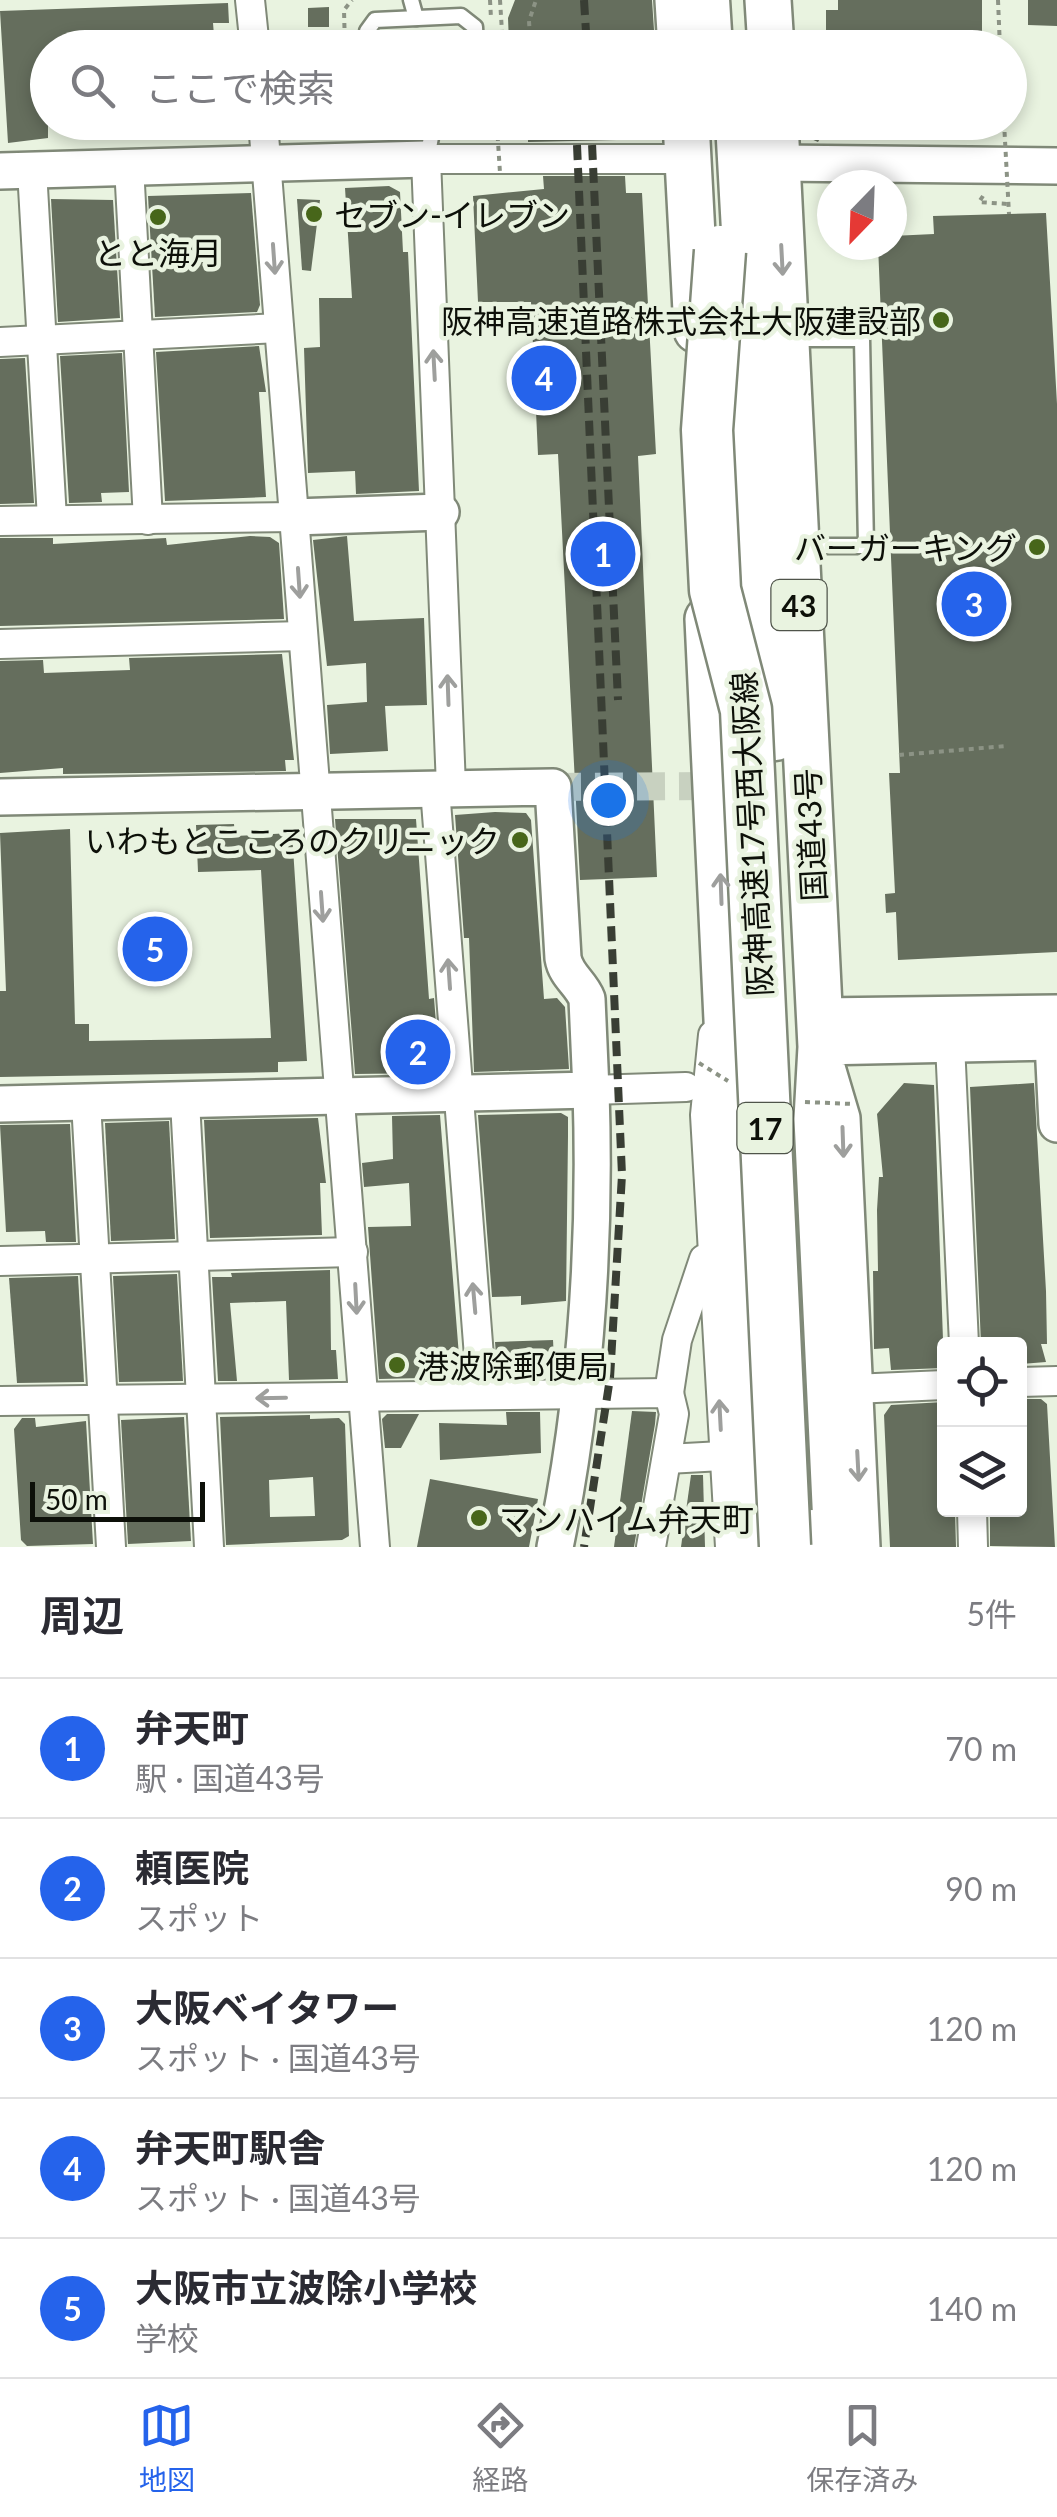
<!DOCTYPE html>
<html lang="ja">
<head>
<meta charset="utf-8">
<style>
	body { margin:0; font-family:Lato,"Noto Sans JP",sans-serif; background:#f2f2f3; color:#2b2b33 }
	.controls { position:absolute; right:30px; bottom:30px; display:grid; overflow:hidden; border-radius:10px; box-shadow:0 5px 15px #0003 }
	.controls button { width:90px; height:90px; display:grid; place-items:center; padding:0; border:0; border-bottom:2px solid #e1e1e2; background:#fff; color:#2b2b33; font:50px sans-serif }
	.compass { position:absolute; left:817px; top:170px; width:90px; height:90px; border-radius:50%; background:#fff; box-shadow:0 5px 15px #0003; rotate:203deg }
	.scale { position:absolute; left:30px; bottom:25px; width:175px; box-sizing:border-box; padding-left:10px; border:5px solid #0d1009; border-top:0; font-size:28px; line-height:35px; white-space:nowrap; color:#0d1009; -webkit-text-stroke:8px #e9f3e0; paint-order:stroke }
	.you { position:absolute; left:608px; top:800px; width:35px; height:35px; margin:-25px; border:8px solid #fff; border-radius:50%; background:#1a73e8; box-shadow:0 0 0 15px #1a73e833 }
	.badge { display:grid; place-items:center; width:65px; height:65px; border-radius:50%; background:#2563eb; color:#fff; font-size:32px; font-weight:700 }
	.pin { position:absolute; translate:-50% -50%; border:5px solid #fff; box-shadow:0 2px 10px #0006 }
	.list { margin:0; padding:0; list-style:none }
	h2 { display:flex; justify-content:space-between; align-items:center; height:130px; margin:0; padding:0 40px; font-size:42px }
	h2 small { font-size:32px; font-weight:400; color:#7c7c81 }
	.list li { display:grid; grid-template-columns:65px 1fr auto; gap:30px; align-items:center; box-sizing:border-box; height:140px; padding:0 40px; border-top:2px solid #e1e1e2 }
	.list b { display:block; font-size:38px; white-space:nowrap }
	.list p { margin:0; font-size:32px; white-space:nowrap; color:#7c7c81 }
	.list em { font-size:32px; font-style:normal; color:#7c7c81 }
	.icon { flex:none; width:55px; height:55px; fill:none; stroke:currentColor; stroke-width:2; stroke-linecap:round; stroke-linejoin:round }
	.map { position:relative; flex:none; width:1057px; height:1547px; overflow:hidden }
	.search { position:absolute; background:#fff; box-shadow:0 5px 15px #0003; left:30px; right:30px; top:30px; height:110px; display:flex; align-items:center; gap:25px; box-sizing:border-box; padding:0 35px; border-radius:55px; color:#7c7c81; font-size:38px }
	.sheet { height:830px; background:#fff }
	nav { display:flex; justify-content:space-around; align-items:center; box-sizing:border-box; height:140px; border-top:2px solid #e1e1e2; background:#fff; font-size:28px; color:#7c7c81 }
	nav a { display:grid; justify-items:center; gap:5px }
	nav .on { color:#2563eb }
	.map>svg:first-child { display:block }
	.building { fill:#656e5d; fill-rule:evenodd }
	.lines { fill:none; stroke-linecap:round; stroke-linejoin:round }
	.minor-tunnel { stroke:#c8d1c0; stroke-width:28; stroke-dasharray:28 14; stroke-linecap:butt }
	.service-casing { stroke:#808978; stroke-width:19 }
	.minor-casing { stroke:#808978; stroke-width:32 }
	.tertiary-casing { stroke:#808978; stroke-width:40 }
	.trunk-casing { stroke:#808978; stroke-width:50 }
	.motorway-casing { stroke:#808978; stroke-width:55 }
	.path { stroke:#8c9385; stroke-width:4; stroke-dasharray:5 5; stroke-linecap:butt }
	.service { stroke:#fff; stroke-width:14 }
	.minor { stroke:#fff; stroke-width:28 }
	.tertiary { stroke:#fff; stroke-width:35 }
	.trunk { stroke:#fff; stroke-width:45 }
	.motorway { stroke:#fff; stroke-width:50 }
	.rail { stroke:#393e34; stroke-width:8; stroke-dasharray:15 8; stroke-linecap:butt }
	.motorway-bridge-casing { stroke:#808978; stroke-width:55; stroke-linecap:butt }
	.path-bridge { stroke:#8c9385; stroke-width:4; stroke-dasharray:5 5; stroke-linecap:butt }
	.motorway-bridge { stroke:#fff; stroke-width:50 }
	.oneway { stroke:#9e9f9d }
	.poi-dot { fill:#47661a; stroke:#e9f3e0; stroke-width:4 }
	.labels { text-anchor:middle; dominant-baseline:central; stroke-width:9; stroke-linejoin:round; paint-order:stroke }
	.shield { fill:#e9f3e0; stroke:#4f544a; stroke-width:2.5 }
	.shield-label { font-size:30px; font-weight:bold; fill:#0d1009 }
	.poi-label { font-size:32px; fill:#0d1009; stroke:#e9f3e0; text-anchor:start }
	.street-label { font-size:32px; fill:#0d1009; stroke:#e9f3e0 }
</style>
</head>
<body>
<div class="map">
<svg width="1057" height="1547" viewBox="0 0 1057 1547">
	<rect width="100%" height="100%" fill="#e9f3e0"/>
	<g class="building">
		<polygon points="515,0 652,0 654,30 636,31 636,48 519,48 509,43 508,18"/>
		<polygon points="838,0 982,0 982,48 826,48 826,10 838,10"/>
		<polygon points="1028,0 1057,0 1057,26 1028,25"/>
		<polygon points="228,3 229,23 213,23 215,48 48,48 48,138 8,143 0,11"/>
		<polygon points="329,7 329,27 308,27 308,8"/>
		<polygon points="528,122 660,122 661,139 528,142"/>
		<polygon points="801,122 829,122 818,142 802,135"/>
		<polygon points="543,176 625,176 626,193 642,193 656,454 638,456 657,877 580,880 558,454 538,455 531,302 478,302 473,196 544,189"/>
		<polygon points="389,186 400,192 403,252 408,252 419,491 356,494 355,471 308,473 304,348 320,347 319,298 352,298 345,188"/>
		<polygon points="251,193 260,305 257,312 155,317 148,196"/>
		<polygon points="51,199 113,200 120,318 58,322"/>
		<polygon points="297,199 320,200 311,271 302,270"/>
		<polygon points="1046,213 1057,404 1057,952 898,960 896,912 886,913 885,894 895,893 889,773 900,773 878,245 892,245 892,236 934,234 933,216"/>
		<polygon points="259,346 266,392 259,392 266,497 165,501 156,352"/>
		<polygon points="122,353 129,492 101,493 102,502 69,503 60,356"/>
		<polygon points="25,358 34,503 0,504 0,359"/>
		<polygon points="250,536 270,537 279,543 284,619 0,626 0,538 53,538 53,544 166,538 167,545"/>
		<polygon points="347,536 354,621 424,618 427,705 385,706 388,751 330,754 327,705 367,702 366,663 327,666 313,540"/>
		<polygon points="282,654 294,760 285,760 286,771 63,774 63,768 0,773 0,661 43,660 44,673 130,670 129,658"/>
		<polygon points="495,812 526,813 531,820 544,999 557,998 565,1007 569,1069 474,1072 469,938 464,938 455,815"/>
		<polygon points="335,819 416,819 429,999 434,998 439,1062 431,1073 355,1074"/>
		<polygon points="234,824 235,836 292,833 307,1061 278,1062 278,1072 0,1077 0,991 6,991 0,833 70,829 75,1024 89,1024 89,1041 271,1038 261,870 198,872 196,825"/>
		<polygon points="904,1083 934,1085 944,1368 891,1370 889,1348 874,1349 873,1271 878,1271 877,1210 879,1177 883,1177 877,1114"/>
		<polygon points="1034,1083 1046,1291 1047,1344 1041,1344 1046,1362 1021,1364 1020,1344 981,1344 970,1087"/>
		<polygon points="561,1113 568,1117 568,1136 566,1301 521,1305 521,1296 492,1297 478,1115"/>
		<polygon points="440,1115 459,1356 422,1357 423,1378 379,1379 368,1227 411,1226 409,1183 364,1187 362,1163 393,1159 392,1116"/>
		<polygon points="318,1118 326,1183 320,1183 322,1235 210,1238 204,1120"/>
		<polygon points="169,1121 175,1239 111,1241 105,1123"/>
		<polygon points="70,1124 76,1242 46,1242 45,1231 6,1232 0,1125"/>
		<polygon points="330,1270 331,1350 336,1350 338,1379 289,1380 286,1301 230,1303 237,1381 218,1381 212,1277 232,1277 231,1273"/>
		<polygon points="177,1274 183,1381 119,1382 113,1276"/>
		<polygon points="78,1276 84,1382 17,1383 9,1278"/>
		<polygon points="553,1340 555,1377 498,1378 495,1342"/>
		<polygon points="1020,1399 1041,1399 1047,1404 1055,1547 990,1546 990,1512 1020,1511"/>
		<polygon points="944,1402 944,1510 955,1510 956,1547 890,1547 884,1415 891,1405"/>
		<polygon points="632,1411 656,1412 655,1424 634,1547 614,1547"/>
		<polygon points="506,1412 540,1412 541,1453 440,1460 439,1423 507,1425"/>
		<polygon points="387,1414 419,1414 401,1448 385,1448 382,1419"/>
		<path d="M310,1415V1419L339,1418L345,1424L349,1536L342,1540L226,1545L220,1417ZM313,1477L315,1516L270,1517L269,1480Z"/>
		<polygon points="184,1417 191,1541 128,1544 121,1420"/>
		<polygon points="22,1418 35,1418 36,1427 86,1421 93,1544 27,1546 21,1540 14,1429"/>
		<polygon points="691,1475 703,1475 705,1547 681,1547"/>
		<polygon points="430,1479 538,1499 529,1547 417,1547"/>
	</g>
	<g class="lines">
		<polyline class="minor-tunnel" points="553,787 719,786"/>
		<defs>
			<g id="service">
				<polyline points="411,0 416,18"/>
				<polyline points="368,48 367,31 375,20 461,16 475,27 476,48"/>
				<polyline points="427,158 434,122"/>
				<polyline points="791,339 862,339 866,546 800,546"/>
			</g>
			<g id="minor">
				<polyline points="250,0 255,48"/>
				<polyline points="263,122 375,1547"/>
				<polyline points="129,166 148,520"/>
				<polyline points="32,170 52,519"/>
				<polyline points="0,342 279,328"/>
				<polyline points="0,521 294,517"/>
				<polyline points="0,644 303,636"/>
				<polyline points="451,787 426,159 689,159"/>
				<polyline points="435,789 482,1395"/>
				<polyline points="713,1035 705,1115 730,1547"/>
				<polyline points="950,1044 964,1344"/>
				<polyline points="591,1090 686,1087"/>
				<polyline points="185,1101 209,1547"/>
				<polyline points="86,1102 111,1547"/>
				<polyline points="0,1261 353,1252"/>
				<polyline points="1020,1382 1057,1381"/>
				<polyline points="853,1389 944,1385"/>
				<polyline points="669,1393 677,1340 704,1259"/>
				<polyline points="0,1401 669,1393 674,1414 651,1547"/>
				<polyline points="667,1459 722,1456"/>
				<polyline points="972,1510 973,1547"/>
			</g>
			<g id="tertiary">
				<polyline points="777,163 1057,166"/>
				<polyline points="0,171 426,159"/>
				<polyline points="294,517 441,512"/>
				<path d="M0,797L553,787L563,958C566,976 581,983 587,999L591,1090L0,1104"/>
				<polyline points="820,1016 1057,1013"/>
				<polyline points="1053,1042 1057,1124"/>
				<path d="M555,1547C586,1397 596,1243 591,1090"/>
				<polyline points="862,1547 842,1118 821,1047 1057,1042"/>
			</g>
			<g id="trunk">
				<polyline points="678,0 681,48"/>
				<polyline points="768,0 771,48"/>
				<polyline points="686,122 697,330"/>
				<polyline points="775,122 821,1047 817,1119 837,1547"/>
				<polyline points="708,619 752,1547"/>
			</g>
			<g id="motorway">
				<polyline points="704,0 707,48"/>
				<polyline points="741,122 775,735"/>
				<polyline points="812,1535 812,1547"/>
			</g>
		</defs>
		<use href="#service" class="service-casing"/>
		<use href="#minor" class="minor-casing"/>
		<use href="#tertiary" class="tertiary-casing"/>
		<use href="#trunk" class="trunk-casing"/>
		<use href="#motorway" class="motorway-casing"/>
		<g class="path">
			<polyline points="490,0 491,18"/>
			<polyline points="500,0 503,48"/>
			<polyline points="998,0 1000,48"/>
			<polyline points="530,36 529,21 536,0"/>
			<polyline points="345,48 344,10 352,0"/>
			<polyline points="497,122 497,126"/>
			<polyline points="507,122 508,135"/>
			<polyline points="983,196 979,202 1008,204"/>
			<polyline points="899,755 1006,746"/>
		</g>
		<use href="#service" class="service"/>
		<use href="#minor" class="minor"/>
		<use href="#tertiary" class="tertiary"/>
		<use href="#trunk" class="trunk"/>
		<use href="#motorway" class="motorway"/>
		<g class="rail">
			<polyline points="584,0 587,48"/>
			<polyline points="576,122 622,1175 610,1378 584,1547"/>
			<polyline points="591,122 618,700"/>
		</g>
		<defs>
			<polyline id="motorway-bridge" points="720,251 707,430 715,590 746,710 785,1546"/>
		</defs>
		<use href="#motorway-bridge" class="motorway-bridge-casing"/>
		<g class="path-bridge">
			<polyline points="1004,122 1009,214"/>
			<polyline points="497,126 500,173"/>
			<polyline points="699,1063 728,1081"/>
			<polyline points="805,1102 854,1104"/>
		</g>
		<use href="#motorway-bridge" class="motorway-bridge"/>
	</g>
	<defs><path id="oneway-shaft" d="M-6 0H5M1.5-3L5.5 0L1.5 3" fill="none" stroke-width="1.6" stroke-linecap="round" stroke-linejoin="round" transform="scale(2.5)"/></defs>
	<g class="oneway">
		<use href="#oneway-shaft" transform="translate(274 259) rotate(86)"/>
		<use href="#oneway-shaft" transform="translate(782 260) rotate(87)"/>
		<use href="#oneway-shaft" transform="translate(434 365) rotate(-93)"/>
		<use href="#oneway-shaft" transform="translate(299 583) rotate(86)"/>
		<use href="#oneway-shaft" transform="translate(448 690) rotate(-92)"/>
		<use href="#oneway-shaft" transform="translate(721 889) rotate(-92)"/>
		<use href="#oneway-shaft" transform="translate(322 907) rotate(86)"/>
		<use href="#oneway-shaft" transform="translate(449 974) rotate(-94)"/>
		<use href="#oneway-shaft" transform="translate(843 1142) rotate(88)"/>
		<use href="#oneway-shaft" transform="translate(474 1298) rotate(-95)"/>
		<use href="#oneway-shaft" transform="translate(356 1299) rotate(87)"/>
		<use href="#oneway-shaft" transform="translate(271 1398) rotate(179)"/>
		<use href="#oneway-shaft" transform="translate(720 1415) rotate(-93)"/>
		<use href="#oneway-shaft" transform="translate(858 1466) rotate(87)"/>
	</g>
	<g class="poi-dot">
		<circle cx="314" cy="214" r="10"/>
		<circle cx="158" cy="217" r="10"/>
		<circle cx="941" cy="320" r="10"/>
		<circle cx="1037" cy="547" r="10"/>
		<circle cx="520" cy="840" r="10"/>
		<circle cx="397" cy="1365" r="10"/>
		<circle cx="479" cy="1518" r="10"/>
	</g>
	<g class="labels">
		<g class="shield">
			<rect x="771.5" y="580" width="55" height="50" rx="8"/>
			<rect x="737.5" y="1103" width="55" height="50" rx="8"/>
		</g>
		<g class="shield-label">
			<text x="799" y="605">43</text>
			<text x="765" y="1128">17</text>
		</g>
		<g class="poi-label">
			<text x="334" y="214">セブン-イレブン</text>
			<text x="158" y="252" text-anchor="middle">とと海月</text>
			<text x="921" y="320" text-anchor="end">阪神高速道路株式会社大阪建設部</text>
			<text x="1017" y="547" text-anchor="end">バーガーキング</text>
			<text x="500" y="840" text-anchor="end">いわもとこころのクリニック</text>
			<text x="417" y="1365">港波除郵便局</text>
			<text x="499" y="1518">マンハイム弁天町</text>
		</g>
		<g class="street-label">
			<text transform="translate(751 834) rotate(-93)">阪神高速17号西大阪線</text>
			<text transform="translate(810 835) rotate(-93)">国道43号</text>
		</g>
	</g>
</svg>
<div class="controls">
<button><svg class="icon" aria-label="locate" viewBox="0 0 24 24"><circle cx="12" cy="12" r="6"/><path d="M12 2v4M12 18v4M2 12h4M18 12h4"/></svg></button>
<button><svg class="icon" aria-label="layers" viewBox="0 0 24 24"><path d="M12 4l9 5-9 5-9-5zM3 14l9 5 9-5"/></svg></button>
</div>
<svg class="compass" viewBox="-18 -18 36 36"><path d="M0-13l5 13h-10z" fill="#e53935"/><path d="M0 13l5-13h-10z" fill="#7c7c81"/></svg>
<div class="scale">50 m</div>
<div class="you"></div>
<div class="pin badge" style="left:603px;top:554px">1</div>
<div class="pin badge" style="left:418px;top:1052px">2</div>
<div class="pin badge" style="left:974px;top:604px">3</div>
<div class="pin badge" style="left:544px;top:378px">4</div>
<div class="pin badge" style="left:155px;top:949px">5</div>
<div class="search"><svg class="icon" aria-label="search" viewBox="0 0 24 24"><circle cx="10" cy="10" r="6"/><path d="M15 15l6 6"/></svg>ここで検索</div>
</div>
<section class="sheet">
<h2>周辺<small>5件</small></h2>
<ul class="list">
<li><span class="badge">1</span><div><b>弁天町</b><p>駅 · 国道43号</p></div><em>70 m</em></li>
<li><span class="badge">2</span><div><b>頼医院</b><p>スポット</p></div><em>90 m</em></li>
<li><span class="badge">3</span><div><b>大阪ベイタワー</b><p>スポット · 国道43号</p></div><em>120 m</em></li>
<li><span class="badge">4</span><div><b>弁天町駅舎</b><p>スポット · 国道43号</p></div><em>120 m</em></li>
<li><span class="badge">5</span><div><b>大阪市立波除小学校</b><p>学校</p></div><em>140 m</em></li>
</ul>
</section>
<nav>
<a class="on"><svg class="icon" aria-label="map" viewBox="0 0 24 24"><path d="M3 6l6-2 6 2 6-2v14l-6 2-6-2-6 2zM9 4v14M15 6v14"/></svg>地図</a>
<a><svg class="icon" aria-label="directions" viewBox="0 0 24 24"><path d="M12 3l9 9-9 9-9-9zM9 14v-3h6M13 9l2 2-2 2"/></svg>経路</a>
<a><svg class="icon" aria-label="saved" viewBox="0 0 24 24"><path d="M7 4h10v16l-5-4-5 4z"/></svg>保存済み</a>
</nav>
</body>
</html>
